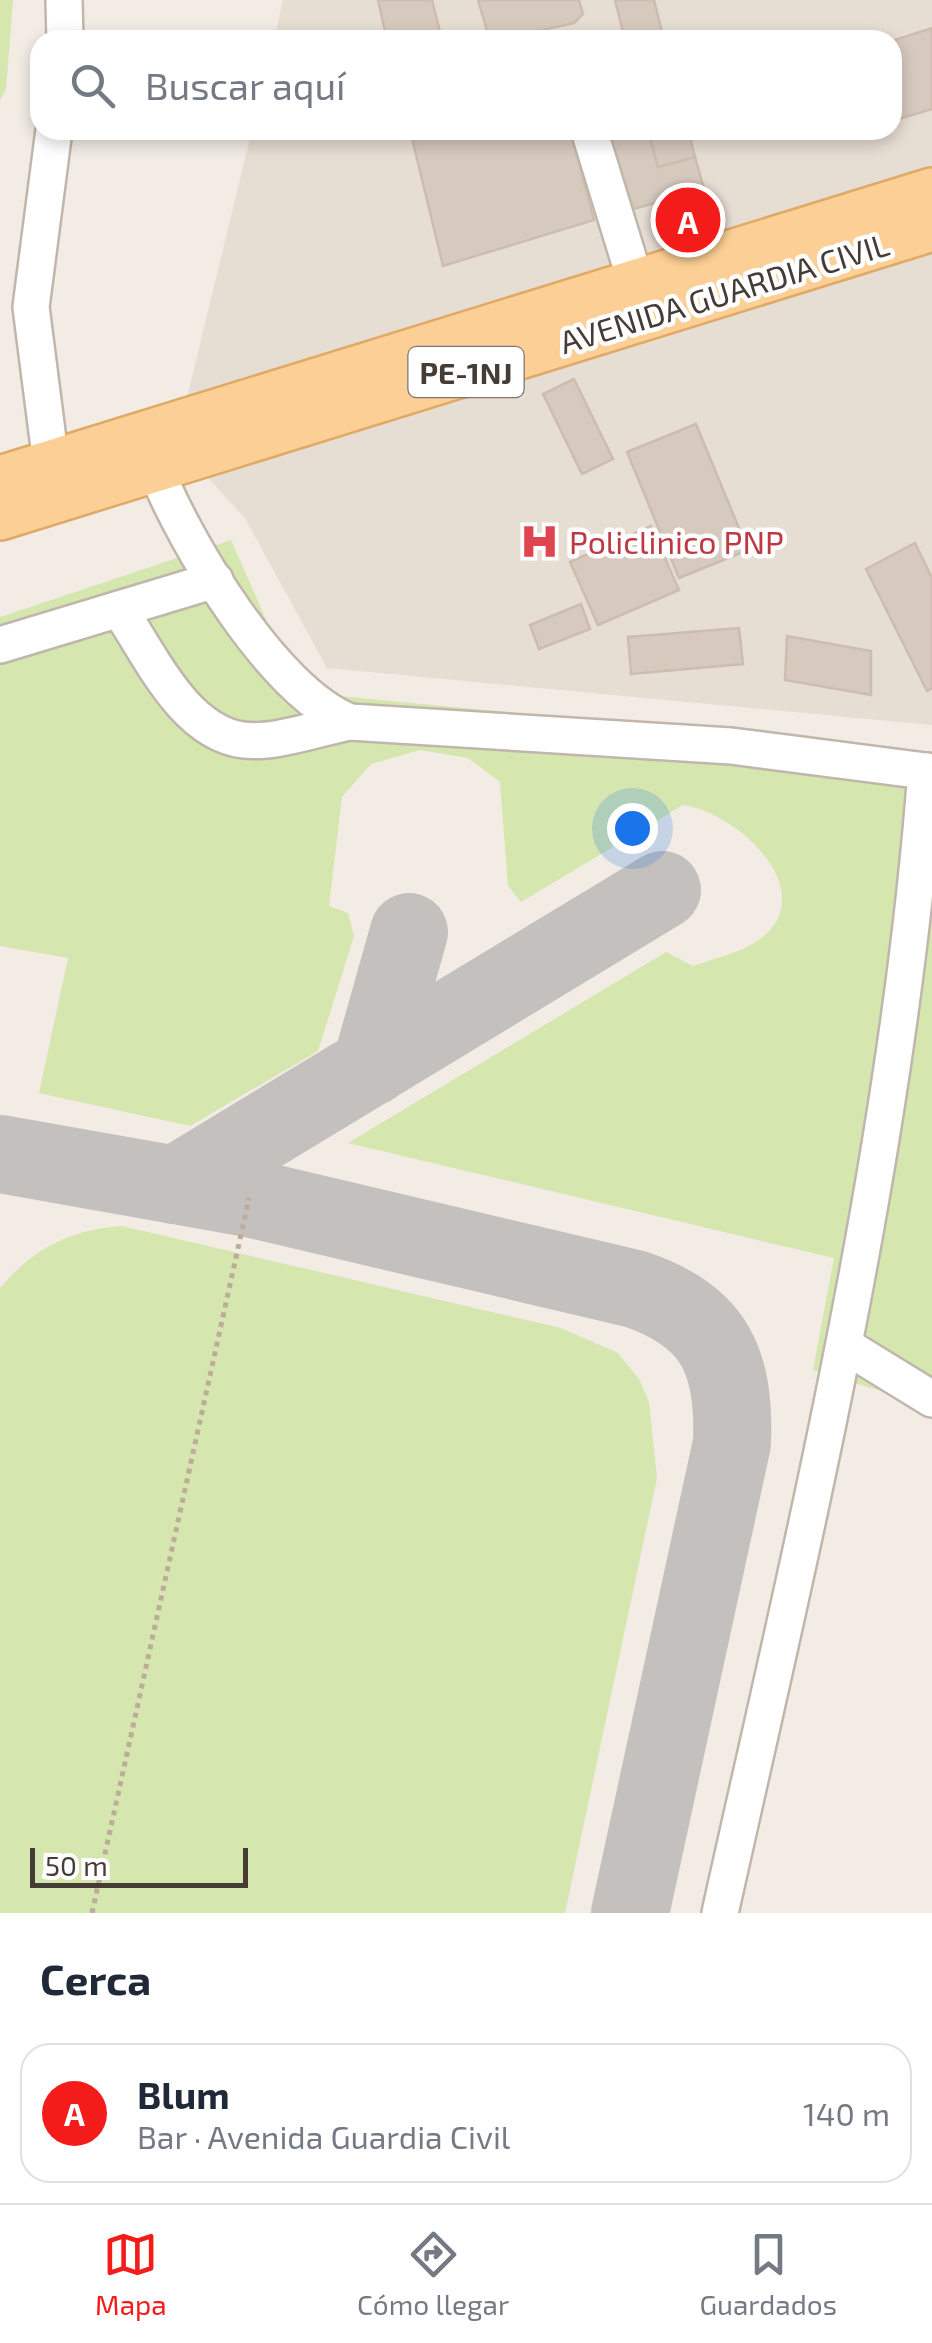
<!DOCTYPE html>
<html lang="es">
<head>
<meta charset="utf-8">
<style>
	body { margin:0; font-family:"Exo 2",sans-serif; background:#f2f2f3; color:#1f2937 }
	.scale { position:absolute; left:30px; bottom:25px; width:218px; box-sizing:border-box; padding-left:10px; border:5px solid #443c35; border-top:0; font-size:28px; line-height:35px; white-space:nowrap; color:#443c35; -webkit-text-stroke:8px #fff; paint-order:stroke }
	.you { position:absolute; left:632px; top:828px; width:35px; height:35px; margin:-25px; border:8px solid #fff; border-radius:50%; background:#1a73e8; box-shadow:0 0 0 15px #1a73e833 }
	.badge { display:grid; place-items:center; width:65px; height:65px; border-radius:50%; background:#f41c1b; color:#fff; font-size:32px; font-weight:700 }
	.pin { position:absolute; translate:-50% -50%; border:5px solid #fff; box-shadow:0 2px 10px #0006 }
	.list { margin:0; padding:0; list-style:none }
	h2 { display:flex; justify-content:space-between; align-items:center; height:130px; margin:0; padding:0 40px; font-size:42px }
	h2 small { font-size:32px; font-weight:400; color:#747a83 }
	.list li { display:grid; grid-template-columns:65px 1fr auto; gap:30px; align-items:center; box-sizing:border-box; height:140px; margin:0 20px 20px; padding:0 20px; border:2px solid #e0e1e3; border-radius:30px }
	.list b { display:block; font-size:38px; white-space:nowrap }
	.list p { margin:0; font-size:32px; white-space:nowrap; color:#747a83 }
	.list em { font-size:32px; font-style:normal; color:#747a83 }
	.icon { flex:none; width:55px; height:55px; fill:none; stroke:currentColor; stroke-width:2; stroke-linecap:round; stroke-linejoin:round }
	.map { position:relative; flex:none; width:932px; height:1913px; overflow:hidden }
	.search { position:absolute; background:#fff; box-shadow:0 5px 15px #0003; left:30px; right:30px; top:30px; height:110px; display:flex; align-items:center; gap:25px; box-sizing:border-box; padding:0 35px; border-radius:30px; color:#747a83; font-size:38px }
	.sheet { height:290px; background:#fff }
	nav { display:flex; justify-content:space-around; align-items:center; box-sizing:border-box; height:140px; border-top:2px solid #e0e1e3; background:#fff; font-size:28px; color:#747a83 }
	nav a { display:grid; justify-items:center; gap:5px }
	nav .on { color:#f41c1b }
	.map>svg:first-child { display:block }
	.residential { fill:#e6ddd3 }
	.green { fill:#d5e6af }
	.lines { fill:none; stroke-linecap:round; stroke-linejoin:round }
	.taxiway { stroke:#c4c0bd; stroke-width:78 }
	.building { fill:#d6c9be; stroke:#cebdae; stroke-width:2.5 }
	.minor-casing { stroke:#c0b6ab; stroke-width:40 }
	.major-casing { stroke:#e0a965; stroke-width:50 }
	.path { stroke:#beac9a; stroke-width:5; stroke-dasharray:5 5; stroke-linecap:butt }
	.minor { stroke:#fff; stroke-width:35 }
	.major { stroke:#fbcf95; stroke-width:45 }
	.labels { text-anchor:middle; dominant-baseline:central; stroke-width:9; stroke-linejoin:round; paint-order:stroke }
	.shield { fill:#fff; stroke:#7c7672; stroke-width:2.5 }
	.shield-label { font-size:30px; font-weight:bold; fill:#443c35 }
	.street-label { font-size:32px; fill:#443c35; stroke:#fff }
	.health-label { font-size:32px; fill:#be3a42; stroke:#fff; text-anchor:start }
</style>
</head>
<body>
<div class="map">
<svg width="932" height="1913" viewBox="0 0 932 1913">
	<rect width="100%" height="100%" fill="#f2ece5"/>
	<polygon class="residential" points="283,0 932,0 932,725 327,668 245,518 176,443 252,130 892,130 892,40 274,40"/>
	<g class="green">
		<polygon points="0,0 13,0 6,89 0,100"/>
		<path d="M231,540L298,692L932,753V1407L813,1370L834,1258L348,1143L666,952L693,966C721,956 766,948 779,916C798,867 726,810 683,805L521,902L508,886L500,782L468,758L420,750L371,764L342,797L329,906L348,913L354,936L318,1051L190,1126L39,1093L68,958L0,946V617Z"/>
		<path d="M122,1226L561,1328L618,1353L639,1379L649,1402L657,1478L565,1913H0V1288C34,1248 70,1230 122,1226Z"/>
	</g>
	<g class="lines">
		<g class="taxiway">
			<polyline points="371,1067 409,932"/>
			<path d="M0,1154L249,1198L635,1289C716,1316 735,1363 732,1443L630,1913"/>
			<polyline points="175,1185 662,890"/>
		</g>
	</g>
	<g class="building">
		<polygon points="378,0 432,0 442,40 387,40"/>
		<polygon points="478,0 579,0 583,14 574,23 497,40 488,34"/>
		<polygon points="615,0 654,0 664,40 625,40"/>
		<polygon points="932,28 932,109 892,121 892,41"/>
		<polygon points="410,130 570,130 594,220 443,266"/>
		<polygon points="608,130 648,130 658,167 695,157 704,189 630,210"/>
		<polygon points="648,130 688,130 695,157 658,167"/>
		<polygon points="574,379 613,459 582,474 543,394"/>
		<polygon points="696,424 748,550 679,578 627,452"/>
		<polygon points="651,526 679,590 598,625 570,562"/>
		<polygon points="915,543 932,578 932,688 927,691 866,569"/>
		<polygon points="581,604 590,629 539,649 530,625"/>
		<polygon points="739,628 743,664 631,674 628,637"/>
		<polygon points="787,636 871,651 871,695 785,680"/>
	</g>
	<g class="lines">
		<defs>
			<g id="minor">
				<polyline points="64,0 65,40"/>
				<polyline points="589,130 636,283"/>
				<polyline points="51,463 31,307 54,130"/>
				<path d="M155,468C185,543 273,692 350,722L731,746L932,772"/>
				<path d="M119,609C150,654 183,732 243,740C276,744 317,728 350,722"/>
				<polyline points="0,645 215,580"/>
				<polyline points="844,1345 932,1399"/>
				<path d="M720,1913C804,1536 897,1157 926,771"/>
			</g>
			<g id="major">
				<polyline points="0,479 932,191"/>
				<polyline points="0,517 932,228"/>
			</g>
		</defs>
		<use href="#minor" class="minor-casing"/>
		<use href="#major" class="major-casing"/>
		<polyline class="path" points="92,1913 249,1198"/>
		<use href="#minor" class="minor"/>
		<use href="#major" class="major"/>
	</g>
	<defs>
		<symbol id="hospital-bare" viewBox="-9 -9 18 18"><path d="M-5-5h3v3.5h4V-5h3V5h-3V1.5h-4V5h-3Z" fill="#e0444e" stroke="#fff" stroke-width="2.5" paint-order="stroke"/></symbol>
	</defs>
	<g fill-rule="evenodd">
		<use href="#hospital-bare" x="512" y="514" width="55" height="55"/>
	</g>
	<g class="labels">
		<rect class="shield" x="408.5" y="347" width="115" height="50" rx="8"/>
		<g class="shield-label">
			<text x="466" y="372">PE-1NJ</text>
		</g>
		<g class="street-label">
			<text transform="translate(724 292) rotate(-17)">AVENIDA GUARDIA CIVIL</text>
		</g>
		<g class="health-label">
			<text x="569" y="541">Policlinico PNP</text>
		</g>
	</g>
</svg>
<div class="scale">50 m</div>
<div class="you"></div>
<div class="pin badge" style="left:688px;top:220px">A</div>
<div class="search"><svg class="icon" aria-label="search" viewBox="0 0 24 24"><circle cx="10" cy="10" r="6"/><path d="M15 15l6 6"/></svg>Buscar aquí</div>
</div>
<section class="sheet">
<h2>Cerca<small></small></h2>
<ul class="list">
<li><span class="badge">A</span><div><b>Blum</b><p>Bar · Avenida Guardia Civil</p></div><em>140 m</em></li>
</ul>
</section>
<nav>
<a class="on"><svg class="icon" aria-label="map" viewBox="0 0 24 24"><path d="M3 6l6-2 6 2 6-2v14l-6 2-6-2-6 2zM9 4v14M15 6v14"/></svg>Mapa</a>
<a><svg class="icon" aria-label="directions" viewBox="0 0 24 24"><path d="M12 3l9 9-9 9-9-9zM9 14v-3h6M13 9l2 2-2 2"/></svg>Cómo llegar</a>
<a><svg class="icon" aria-label="saved" viewBox="0 0 24 24"><path d="M7 4h10v16l-5-4-5 4z"/></svg>Guardados</a>
</nav>
</body>
</html>
